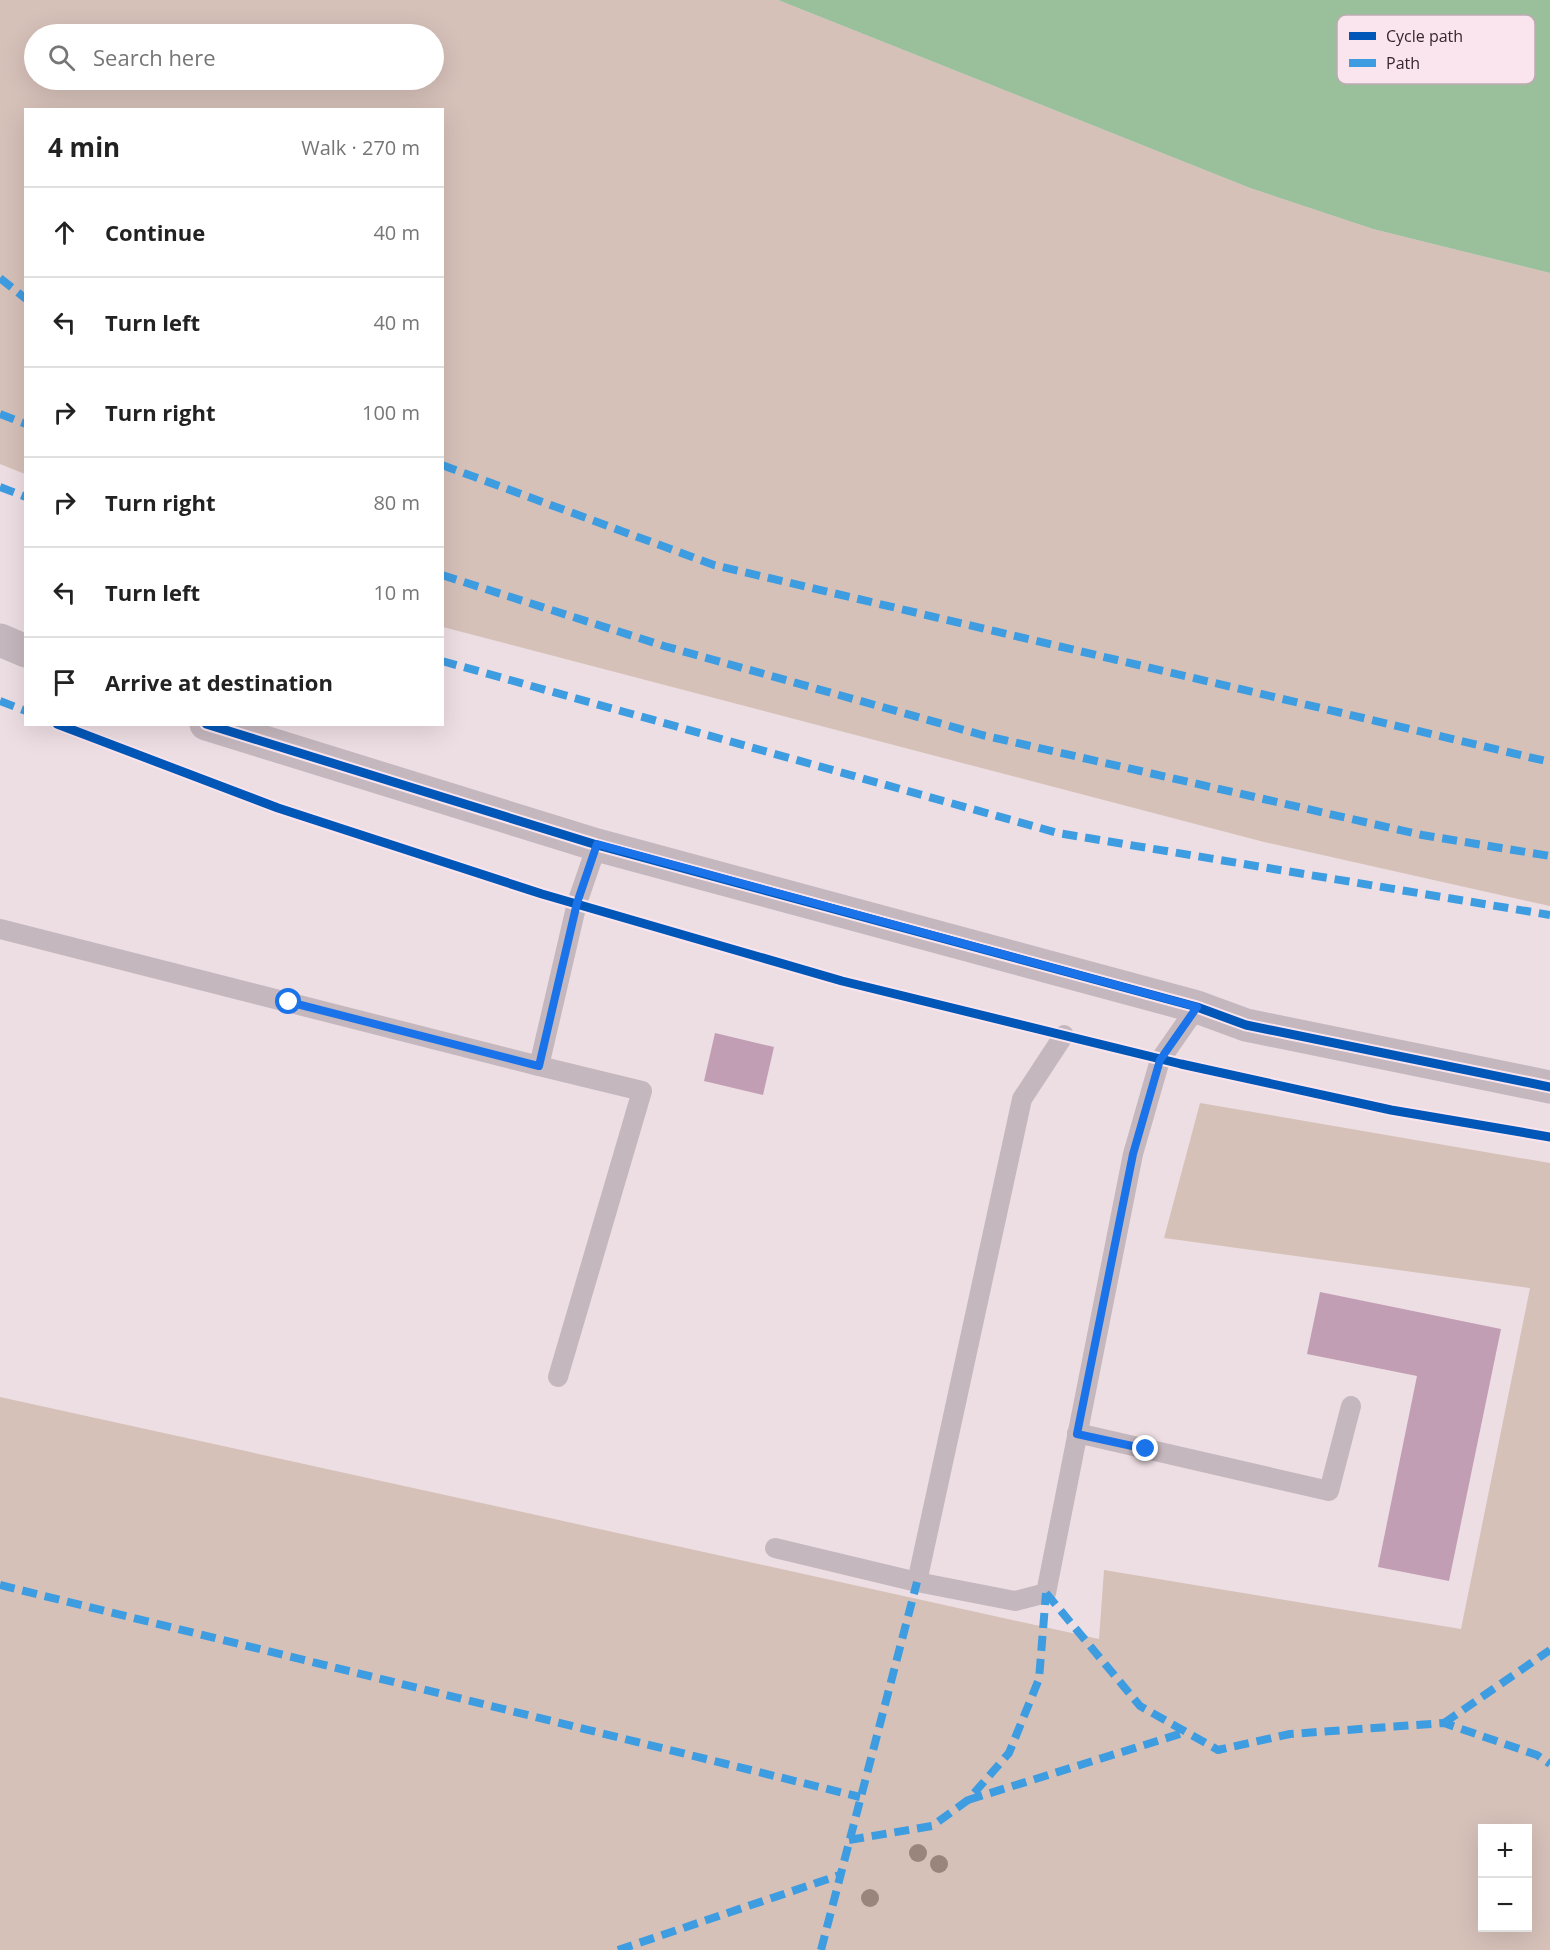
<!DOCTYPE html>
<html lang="en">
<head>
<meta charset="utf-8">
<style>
	body { margin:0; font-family:"Open Sans",sans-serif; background:#f2f2f2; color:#222 }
	.controls { position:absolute; right:18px; bottom:18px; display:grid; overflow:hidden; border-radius:0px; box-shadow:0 6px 24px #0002 }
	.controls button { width:54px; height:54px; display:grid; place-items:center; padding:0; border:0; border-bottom:2px solid #e0e0e0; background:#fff; color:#222; font:30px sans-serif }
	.stop { position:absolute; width:18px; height:18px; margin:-14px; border:4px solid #1a73e8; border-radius:50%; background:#fff }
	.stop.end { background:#1a73e8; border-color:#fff; box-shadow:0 2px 6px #0008 }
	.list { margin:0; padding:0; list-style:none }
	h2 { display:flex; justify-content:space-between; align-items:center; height:78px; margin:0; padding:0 24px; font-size:26px }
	h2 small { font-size:20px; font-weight:400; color:#767676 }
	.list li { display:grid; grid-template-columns:39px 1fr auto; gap:18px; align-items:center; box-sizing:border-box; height:90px; padding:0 24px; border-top:2px solid #e0e0e0 }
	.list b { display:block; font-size:22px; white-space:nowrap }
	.list em { font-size:20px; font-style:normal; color:#767676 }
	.icon { flex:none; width:33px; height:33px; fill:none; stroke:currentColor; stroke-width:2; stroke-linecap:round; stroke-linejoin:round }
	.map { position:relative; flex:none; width:1550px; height:1950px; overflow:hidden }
	.search { position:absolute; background:#fff; box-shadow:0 6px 24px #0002; left:24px; top:24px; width:420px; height:66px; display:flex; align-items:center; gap:15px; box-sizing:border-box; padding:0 21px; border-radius:33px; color:#767676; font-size:22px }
	.panel { position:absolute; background:#fff; box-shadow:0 6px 24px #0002; left:24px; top:108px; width:420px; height:618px; border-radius:0px }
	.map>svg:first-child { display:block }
	.green { fill:#d6c1b9; fill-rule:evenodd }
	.water { fill:#99bf9b }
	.building { fill:#c29eb4 }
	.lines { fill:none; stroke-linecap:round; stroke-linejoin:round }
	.service { stroke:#c5b7be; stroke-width:20 }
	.minor { stroke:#c5b7be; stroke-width:33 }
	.quiet { stroke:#3e9ce1; stroke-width:8; stroke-dasharray:15 8; stroke-linecap:butt }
	.cycleway-casing { stroke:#fae4ed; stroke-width:13 }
	.cycleway { stroke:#0057b8; stroke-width:9 }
	.tree { fill:#9a857c }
	.route { stroke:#1a73e8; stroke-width:8 }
	.key { fill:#fae4ed; stroke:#bfabb4; stroke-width:1.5 }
	.key-label { font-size:16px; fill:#36262f }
</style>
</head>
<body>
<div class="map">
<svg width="1550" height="1950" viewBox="0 0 1550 1950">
	<rect width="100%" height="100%" fill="#eddee3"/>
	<g class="green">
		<path d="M0,0H778L1250,188L1373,229L1550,273V906L1264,842L443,627L442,110H26L25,474L0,464ZM34,34H434V80H34Z"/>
		<path d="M1200,1103L1550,1163V1950H0V1397L1099,1639L1104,1570L1461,1629L1530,1288L1164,1238ZM1482,1828H1528V1928H1482Z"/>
	</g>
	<polygon class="water" points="778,0 1550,0 1550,273 1373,229 1250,188"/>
	<g class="building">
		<polygon points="715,1033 774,1047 763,1095 704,1081"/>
		<polygon points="1320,1292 1501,1329 1449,1581 1378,1567 1417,1376 1307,1354"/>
	</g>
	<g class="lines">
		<g class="service">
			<polyline points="0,929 539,1066 577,903 597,845"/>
			<polyline points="1064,1035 1022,1099 917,1582 1015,1601 1046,1593 1133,1154 1160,1060 1197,1007"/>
			<polyline points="539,1066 642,1091 558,1377"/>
			<polyline points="1077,1433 1329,1491 1351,1406"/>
			<polyline points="775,1548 917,1582"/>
		</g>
		<g class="minor">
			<polyline points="0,640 26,651"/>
			<polyline points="206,724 597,845 1197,1007 1246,1025 1550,1087"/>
		</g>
		<g class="quiet">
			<polyline points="0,278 26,299"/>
			<polyline points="0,414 26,424"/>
			<polyline points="442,465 714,565 1550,762"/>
			<polyline points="0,487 26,497"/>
			<polyline points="442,575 664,646 982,735 1422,835 1550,856"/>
			<polyline points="442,661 1058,833 1550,915"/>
			<polyline points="0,701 26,711"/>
			<polyline points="0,1585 860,1797"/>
			<polyline points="1046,1593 1140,1706 1218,1750 1290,1734 1444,1723 1537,1755 1550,1764"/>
			<polyline points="1444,1723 1550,1650"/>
			<polyline points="968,1800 1186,1732"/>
			<polyline points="849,1840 932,1826 968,1800 1009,1753 1039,1679 1046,1593"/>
			<polyline points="618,1950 840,1875"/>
			<polyline points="821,1950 917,1582"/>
		</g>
		<defs>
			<g id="cycleway">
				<polyline points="57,724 278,808 542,894 842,981 1181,1064 1391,1110 1550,1137"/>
				<polyline points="206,724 597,845 1197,1007 1246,1025 1550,1087"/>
			</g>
		</defs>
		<use href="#cycleway" class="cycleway-casing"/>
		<use href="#cycleway" class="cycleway"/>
	</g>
	<g class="tree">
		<circle cx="918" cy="1853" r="9"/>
		<circle cx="939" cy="1864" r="9"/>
		<circle cx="870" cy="1898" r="9"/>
	</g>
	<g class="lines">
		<polyline class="route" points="289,1002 539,1066 577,903 597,844 1197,1007 1160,1060 1133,1154 1077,1434 1146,1449"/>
	</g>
	<rect x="1337" y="15" width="198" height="69" rx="9" class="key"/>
	<rect x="1349" y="32" width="27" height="8" fill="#0057b8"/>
	<rect x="1349" y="59" width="27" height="8" fill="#3e9ce1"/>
	<g class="key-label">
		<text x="1386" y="42">Cycle path</text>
		<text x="1386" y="69">Path</text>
	</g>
</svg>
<div class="controls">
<button>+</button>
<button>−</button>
</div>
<div class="stop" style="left:289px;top:1002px"></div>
<div class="stop end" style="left:1146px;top:1449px"></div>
<div class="search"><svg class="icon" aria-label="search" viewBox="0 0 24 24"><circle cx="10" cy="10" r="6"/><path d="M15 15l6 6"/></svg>Search here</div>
<section class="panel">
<h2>4 min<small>Walk · 270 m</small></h2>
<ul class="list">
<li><svg class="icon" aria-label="ahead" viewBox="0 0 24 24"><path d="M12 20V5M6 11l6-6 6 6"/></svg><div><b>Continue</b></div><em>40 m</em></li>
<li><svg class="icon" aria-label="left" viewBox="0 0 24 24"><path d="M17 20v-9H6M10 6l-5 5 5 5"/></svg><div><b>Turn left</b></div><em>40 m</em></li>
<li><svg class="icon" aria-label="right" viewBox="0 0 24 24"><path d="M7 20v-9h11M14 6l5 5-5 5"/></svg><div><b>Turn right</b></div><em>100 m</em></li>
<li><svg class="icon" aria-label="right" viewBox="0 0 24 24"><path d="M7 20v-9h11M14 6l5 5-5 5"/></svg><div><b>Turn right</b></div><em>80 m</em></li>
<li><svg class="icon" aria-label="left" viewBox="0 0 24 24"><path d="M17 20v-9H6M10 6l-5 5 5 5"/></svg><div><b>Turn left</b></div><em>10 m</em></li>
<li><svg class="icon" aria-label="arrive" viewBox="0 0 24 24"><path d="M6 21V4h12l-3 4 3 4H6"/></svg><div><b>Arrive at destination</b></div></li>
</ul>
</section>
</div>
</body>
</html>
